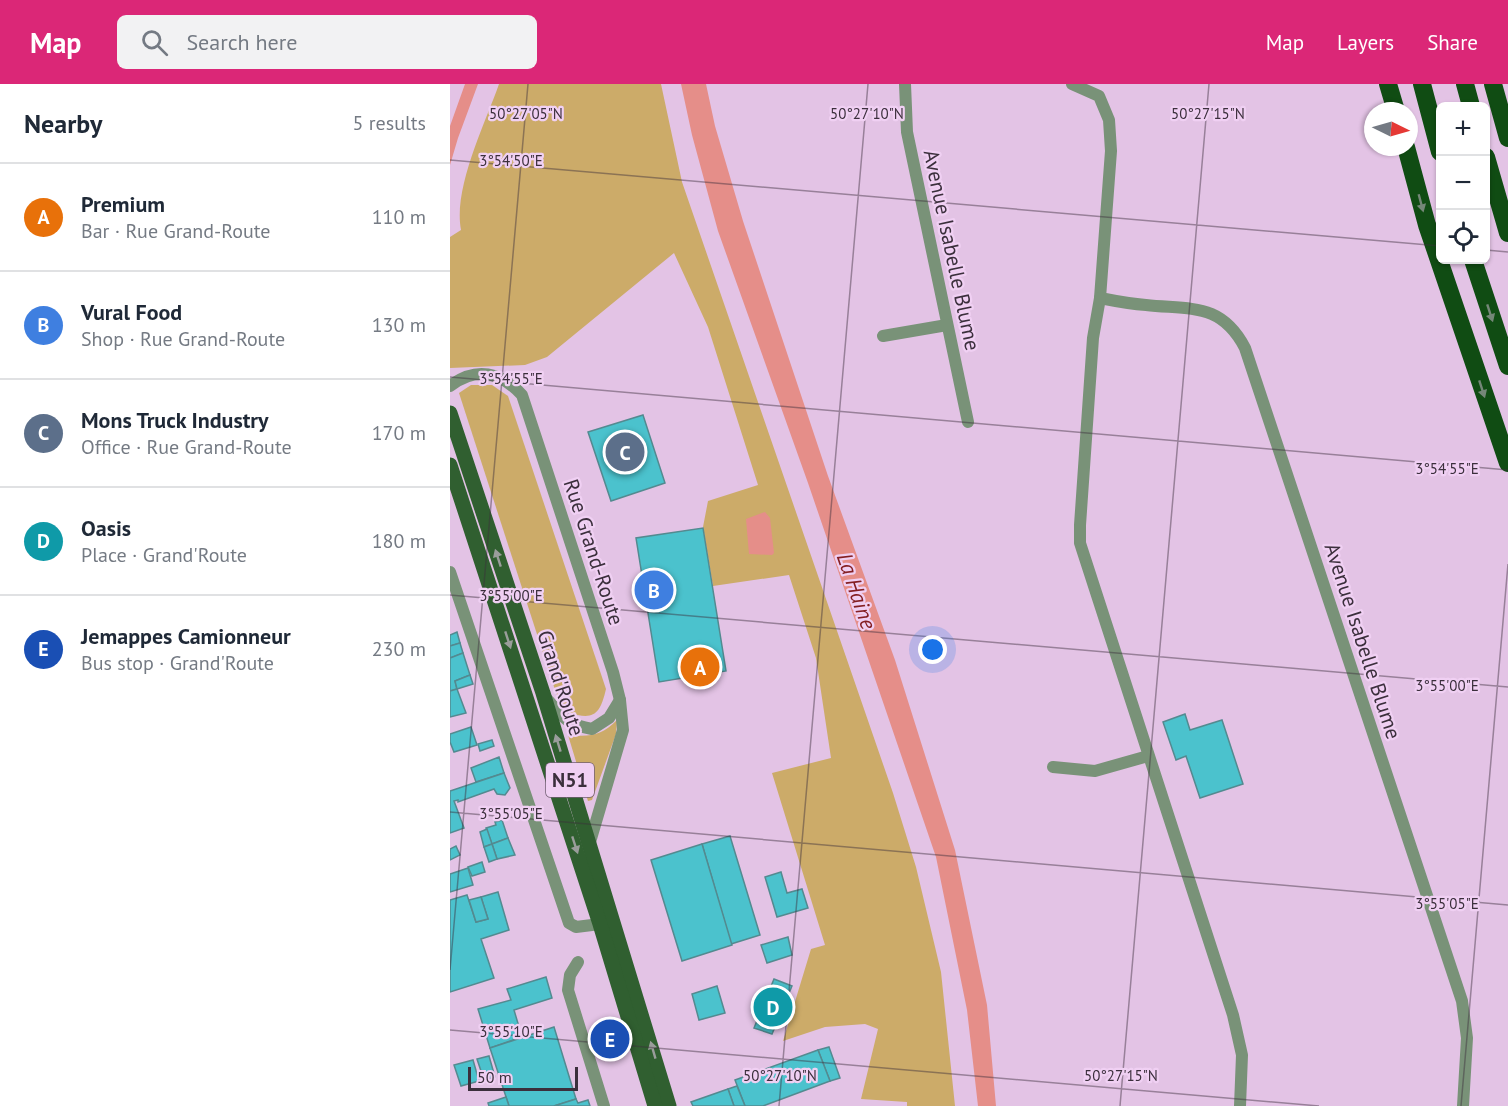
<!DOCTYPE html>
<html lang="en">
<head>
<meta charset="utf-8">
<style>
	body { margin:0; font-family:"PT Sans",sans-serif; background:#f2f2f3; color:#1f2937 }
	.controls { position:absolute; right:18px; top:18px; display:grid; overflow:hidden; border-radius:9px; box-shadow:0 2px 4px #0004 }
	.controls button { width:54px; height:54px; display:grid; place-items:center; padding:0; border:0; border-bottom:2px solid #e0e1e3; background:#fff; color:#1f2937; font:30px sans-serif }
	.compass { position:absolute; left:914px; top:18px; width:54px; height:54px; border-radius:50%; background:#fff; box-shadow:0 2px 4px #0004; rotate:95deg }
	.scale { position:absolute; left:18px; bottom:15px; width:110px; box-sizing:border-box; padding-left:6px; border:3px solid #3b2f3c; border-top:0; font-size:16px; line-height:21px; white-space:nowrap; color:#3b2f3c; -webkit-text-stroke:4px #f0d0f3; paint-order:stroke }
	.you { position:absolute; left:483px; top:566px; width:21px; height:21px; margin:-15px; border:4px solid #fff; border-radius:50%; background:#1a73e8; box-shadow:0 0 0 9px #1a73e833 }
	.badge { display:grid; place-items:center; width:39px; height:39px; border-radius:50%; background:#db2777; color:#fff; font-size:20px; font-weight:700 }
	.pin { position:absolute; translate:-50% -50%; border:3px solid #fff; box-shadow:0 2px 6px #0006 }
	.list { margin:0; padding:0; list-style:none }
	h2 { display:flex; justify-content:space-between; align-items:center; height:78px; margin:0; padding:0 24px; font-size:26px }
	h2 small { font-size:20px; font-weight:400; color:#747a83 }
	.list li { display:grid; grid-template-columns:39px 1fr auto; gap:18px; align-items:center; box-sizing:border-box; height:108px; padding:0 24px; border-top:2px solid #e0e1e3 }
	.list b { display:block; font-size:22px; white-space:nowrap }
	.list p { margin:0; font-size:20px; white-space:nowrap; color:#747a83 }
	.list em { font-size:20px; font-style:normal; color:#747a83 }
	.icon { flex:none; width:33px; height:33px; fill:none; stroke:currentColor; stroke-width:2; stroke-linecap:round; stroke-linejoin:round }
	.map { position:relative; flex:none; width:1058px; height:1022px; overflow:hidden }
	header { display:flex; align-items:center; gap:36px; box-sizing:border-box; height:84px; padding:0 30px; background:#db2777; color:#fff }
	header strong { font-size:28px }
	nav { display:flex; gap:33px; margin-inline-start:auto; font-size:21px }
	.search { width:420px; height:54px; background:#f2f2f3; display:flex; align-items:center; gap:15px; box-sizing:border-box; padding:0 21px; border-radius:9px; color:#747a83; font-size:22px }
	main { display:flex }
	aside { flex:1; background:#fff }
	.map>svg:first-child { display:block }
	.green { fill:#ccab69 }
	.water { fill:#e58e89 }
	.building { fill:#4bc2cd; stroke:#538a90; stroke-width:1.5 }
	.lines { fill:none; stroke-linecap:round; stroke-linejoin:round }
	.street { stroke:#799278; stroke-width:12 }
	.primary { stroke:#305f30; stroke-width:15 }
	.highway { stroke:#104c13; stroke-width:18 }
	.oneway { fill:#758778 }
	.oneway2 { fill:#9a9d9b }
	.ticks { fill:none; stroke:#3b2f3c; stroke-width:1.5; stroke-opacity:0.45 }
	.labels { text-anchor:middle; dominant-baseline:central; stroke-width:4.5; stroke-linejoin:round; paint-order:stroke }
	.shield { fill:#f0d0f3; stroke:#715f73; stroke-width:1.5 }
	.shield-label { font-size:20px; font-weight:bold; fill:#3b2f3c }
	.street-label { font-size:21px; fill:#3b2f3c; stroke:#f0d0f3 }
	.water-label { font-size:22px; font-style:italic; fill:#841f23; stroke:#f0d0f3 }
	.ticks-label { font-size:15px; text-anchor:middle; fill:#3b2f3c; stroke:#f0d0f3; stroke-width:4.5; stroke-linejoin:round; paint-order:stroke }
</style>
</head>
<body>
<header>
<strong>Map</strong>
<div class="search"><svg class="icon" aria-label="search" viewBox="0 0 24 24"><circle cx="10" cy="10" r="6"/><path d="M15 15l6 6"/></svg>Search here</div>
<nav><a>Map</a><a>Layers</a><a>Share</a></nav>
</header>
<main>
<aside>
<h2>Nearby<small>5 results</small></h2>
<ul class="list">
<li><span class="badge" style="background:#e8710a">A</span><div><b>Premium</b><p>Bar · Rue Grand-Route</p></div><em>110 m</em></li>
<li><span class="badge" style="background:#3f7fe0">B</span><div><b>Vural Food</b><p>Shop · Rue Grand-Route</p></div><em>130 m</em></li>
<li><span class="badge" style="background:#5c6f8a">C</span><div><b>Mons Truck Industry</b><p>Office · Rue Grand-Route</p></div><em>170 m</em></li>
<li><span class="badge" style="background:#0f9aa8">D</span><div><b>Oasis</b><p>Place · Grand'Route</p></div><em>180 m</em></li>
<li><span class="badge" style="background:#1a4fb4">E</span><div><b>Jemappes Camionneur</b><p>Bus stop · Grand'Route</p></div><em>230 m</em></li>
</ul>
</aside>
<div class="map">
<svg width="1058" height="1022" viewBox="0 0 1058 1022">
	<rect width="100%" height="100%" fill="#e3c3e5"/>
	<g class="green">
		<path d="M49,0H211L232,98L443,709L466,783L491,888L505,1022H457V1018L411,1015L428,945L415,940L375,943L333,957L361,865L375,861L322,689L381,674L366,574L339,491L263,502L253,443L258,417L308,401L258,243L224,169L97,273L75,281L0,284V153L11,146C3,104 35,40 49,0Z"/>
		<path d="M21,301H42L58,312L156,605C150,631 143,637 118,628L106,609L9,309Z"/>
		<path d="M167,636L166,650L142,716L138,717L118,651C140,653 151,652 167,636Z"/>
	</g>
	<g class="water">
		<polygon points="15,0 28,0 8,54 0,81 0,42"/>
		<polygon points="231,0 256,0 265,42 293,137 378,392 445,576 505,766 537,921 546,1022 528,1022 517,926 486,773 358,399 268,147 242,51"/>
		<polygon points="315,428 320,434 324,469 322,471 299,470 296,435"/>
	</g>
	<g class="building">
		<polygon points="193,331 215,399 161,417 138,348"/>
		<polygon points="253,444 276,587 209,598 186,454"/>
		<polygon points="7,548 10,559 0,562 0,551"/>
		<polygon points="10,559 13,569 0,574 0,562"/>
		<polygon points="13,569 20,591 5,597 7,605 0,607 0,574"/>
		<polygon points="20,591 23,600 7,605 5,597"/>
		<polygon points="7,605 16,629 0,633 0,607"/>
		<polygon points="735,630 740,646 772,636 793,700 750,714 736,672 726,676 713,638"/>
		<polygon points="21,643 27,661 4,668 0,658 0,650"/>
		<polygon points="42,656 44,662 30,667 28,660"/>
		<polygon points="49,673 54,689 26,698 21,684"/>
		<polygon points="54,689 60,704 55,711 47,710 44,705 8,718 8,716 4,717 14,744 0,749 0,707"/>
		<polygon points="52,736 58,754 42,760 36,744 46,741 45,738"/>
		<polygon points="37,745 42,760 34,763 30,748"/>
		<polygon points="280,752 310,851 281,860 252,760"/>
		<polygon points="58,754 65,771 47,775 42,760"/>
		<polygon points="42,760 47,775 39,778 34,763"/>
		<polygon points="252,760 282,861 232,877 201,776"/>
		<polygon points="6,762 10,771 0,776 0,765"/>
		<polygon points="32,778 35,788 22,792 18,783"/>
		<polygon points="18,784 23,801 0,808 0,790"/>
		<polygon points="331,788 337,809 352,805 358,824 327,833 315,793"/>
		<polygon points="48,808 59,846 31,855 44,894 0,908 0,816 17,811 26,838 38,835 31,813"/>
		<polygon points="31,813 38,835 26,838 19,816"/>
		<polygon points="338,853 342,871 317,879 311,861"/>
		<polygon points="96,893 102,914 64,926 72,953 40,964 28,925 61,916 57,905"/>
		<polygon points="324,895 342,902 322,950 304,944"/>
		<polygon points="267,902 275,929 249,936 242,910"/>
		<polygon points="104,943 126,1015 104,1022 59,1022 40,964"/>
		<polygon points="379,963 390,994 380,997 368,966"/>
		<polygon points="368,966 380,997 313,1022 295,1022 285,996"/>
		<polygon points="39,972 45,993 34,996 27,975"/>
		<polygon points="23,976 29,997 11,1002 4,981"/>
		<polygon points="287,1002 295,1022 284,1022 278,1005"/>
		<polygon points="278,1005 284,1022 243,1022 241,1018"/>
		<polygon points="56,1013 59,1022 39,1022 38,1019"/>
		<polygon points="126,1015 128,1019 138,1016 140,1022 104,1022"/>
	</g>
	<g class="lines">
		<g class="street">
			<polyline points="455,0 457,48 518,338"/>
			<path d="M622,0L649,12L659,36L661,67L650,214C665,217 681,220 696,221C740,226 771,218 795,264L1012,917L1017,954L1013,1022"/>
			<polyline points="650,214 643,254 630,441 630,459 783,931 792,971 790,1022"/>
			<polyline points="433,252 497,241"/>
			<path d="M0,302C26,282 51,288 72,311L163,588L170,616L173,646L140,758"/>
			<polyline points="0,488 119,839 126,843 150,840"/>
			<path d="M97,615C112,633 118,641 142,645L159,634L170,616"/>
			<polyline points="603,683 645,687 698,672"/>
			<polyline points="128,878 120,891 118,906 154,1022"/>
		</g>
		<g class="primary">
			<polyline points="0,329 93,609 219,1022"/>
			<polyline points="0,381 150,840 205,1022"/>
		</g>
		<g class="highway">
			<polyline points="938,0 946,27"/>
			<polyline points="972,0 990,68"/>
			<polyline points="1015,0 1021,22"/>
			<polyline points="1043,0 1058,54"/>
			<polyline points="956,63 977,141 1058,379"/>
			<polyline points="1036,73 1058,149"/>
			<polyline points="1023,176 1058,282"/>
		</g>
	</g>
	<defs><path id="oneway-solid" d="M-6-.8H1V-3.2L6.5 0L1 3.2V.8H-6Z" transform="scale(1.5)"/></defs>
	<g class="oneway">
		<use href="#oneway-solid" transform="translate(971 119) rotate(75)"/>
		<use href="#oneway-solid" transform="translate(1040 229) rotate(72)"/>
		<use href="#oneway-solid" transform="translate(1032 305) rotate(72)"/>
	</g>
	<g class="oneway2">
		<use href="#oneway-solid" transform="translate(48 474) rotate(-108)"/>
		<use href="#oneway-solid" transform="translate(58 556) rotate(72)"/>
		<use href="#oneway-solid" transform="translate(108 659) rotate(-107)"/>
		<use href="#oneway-solid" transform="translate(125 761) rotate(72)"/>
		<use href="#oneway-solid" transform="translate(203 966) rotate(-106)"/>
	</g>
	<path class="ticks" d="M0,76L990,162M1036,166L1058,168M0,293L1058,386M0,511L1058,603M0,728L1058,821M0,886L78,0M0,946L869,1022M329,1022L418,0M670,1022L759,0M1011,1022L1058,480"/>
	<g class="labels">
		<rect class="shield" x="96" y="679" width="48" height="34" rx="4.5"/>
		<g class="shield-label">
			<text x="120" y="696">N51</text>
		</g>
		<g class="street-label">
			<text transform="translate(502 166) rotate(78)">Avenue Isabelle Blume</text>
			<text transform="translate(144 468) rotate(72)">Rue Grand-Route</text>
			<text transform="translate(913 557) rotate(72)">Avenue Isabelle Blume</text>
			<text transform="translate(111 599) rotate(72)">Grand'Route</text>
		</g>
		<g class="water-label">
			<text transform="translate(407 507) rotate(71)">La Haine</text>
		</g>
	</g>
	<g class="ticks-label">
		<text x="417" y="35">50°27'10"N</text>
		<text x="758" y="35">50°27'15"N</text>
		<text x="76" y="35">50°27'05"N</text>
		<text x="61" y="82">3°54'50"E</text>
		<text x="61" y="300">3°54'55"E</text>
		<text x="997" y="390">3°54'55"E</text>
		<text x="61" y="517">3°55'00"E</text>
		<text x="997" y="607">3°55'00"E</text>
		<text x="61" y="735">3°55'05"E</text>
		<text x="997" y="825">3°55'05"E</text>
		<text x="61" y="953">3°55'10"E</text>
		<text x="330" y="997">50°27'10"N</text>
		<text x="671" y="997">50°27'15"N</text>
	</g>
</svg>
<div class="controls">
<button>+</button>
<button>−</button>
<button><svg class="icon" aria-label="locate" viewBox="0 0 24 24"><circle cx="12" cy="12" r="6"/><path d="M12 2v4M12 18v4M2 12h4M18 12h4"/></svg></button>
</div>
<svg class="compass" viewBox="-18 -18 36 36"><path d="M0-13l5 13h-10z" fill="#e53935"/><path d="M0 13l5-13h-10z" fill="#747a83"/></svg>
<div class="scale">50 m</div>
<div class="you"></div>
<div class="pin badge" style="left:250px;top:583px;background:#e8710a">A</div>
<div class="pin badge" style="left:204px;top:506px;background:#3f7fe0">B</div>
<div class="pin badge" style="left:175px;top:368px;background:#5c6f8a">C</div>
<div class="pin badge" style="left:323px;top:923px;background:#0f9aa8">D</div>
<div class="pin badge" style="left:160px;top:955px;background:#1a4fb4">E</div>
</div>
</main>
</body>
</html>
